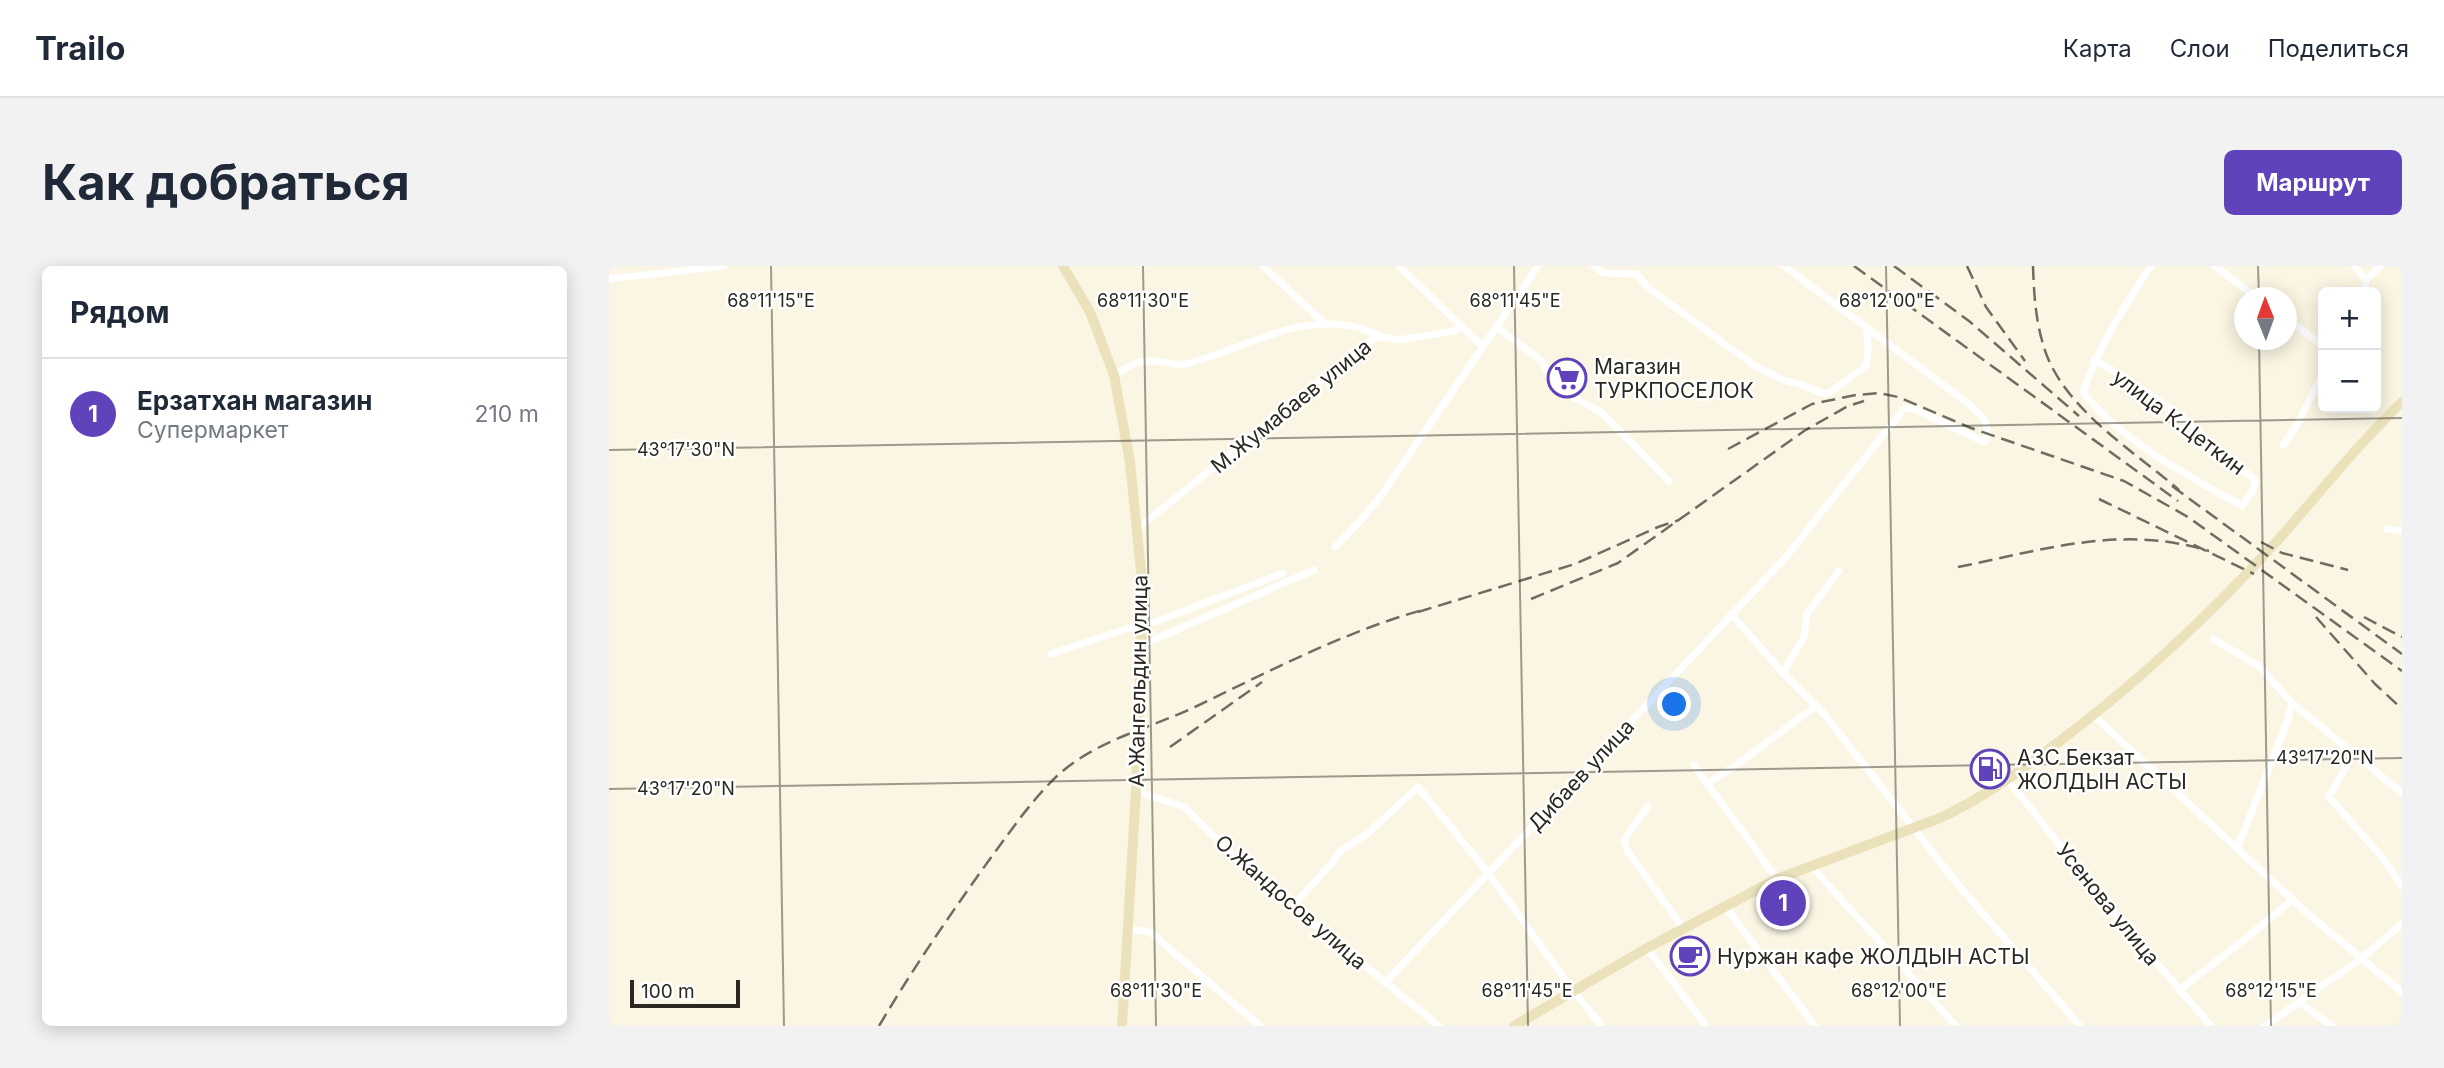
<!DOCTYPE html>
<html lang="ru">
<head>
<meta charset="utf-8">
<style>
	body { margin:0; font-family:Inter,sans-serif; background:#f2f2f3; color:#1f2937 }
	.controls { position:absolute; right:21px; top:21px; display:grid; overflow:hidden; border-radius:10px; box-shadow:0 4px 18px #0003 }
	.controls button { width:63px; height:63px; display:grid; place-items:center; padding:0; border:0; border-bottom:2px solid #e0e1e3; background:#fff; color:#1f2937; font:35px sans-serif }
	.compass { position:absolute; left:1625px; top:21px; width:63px; height:63px; border-radius:50%; background:#fff; box-shadow:0 4px 18px #0003; rotate:359deg }
	.scale { position:absolute; left:21px; bottom:18px; width:110px; box-sizing:border-box; padding-left:7px; border:4px solid #2a2821; border-top:0; font-size:19px; line-height:24px; white-space:nowrap; color:#2a2821; -webkit-text-stroke:5px #fff; paint-order:stroke }
	.you { position:absolute; left:1066px; top:439px; width:24px; height:24px; margin:-18px; border:5px solid #fff; border-radius:50%; background:#1a73e8; box-shadow:0 0 0 10px #1a73e833 }
	.badge { display:grid; place-items:center; width:46px; height:46px; border-radius:50%; background:#6043bb; color:#fff; font-size:23px; font-weight:700 }
	.pin { position:absolute; translate:-50% -50%; border:4px solid #fff; box-shadow:0 2px 7px #0006 }
	.list { margin:0; padding:0; list-style:none }
	h2 { display:flex; justify-content:space-between; align-items:center; height:91px; margin:0; padding:0 28px; font-size:30px }
	h2 small { font-size:23px; font-weight:400; color:#747a83 }
	.list li { display:grid; grid-template-columns:46px 1fr auto; gap:21px; align-items:center; box-sizing:border-box; height:112px; padding:0 28px; border-top:2px solid #e0e1e3 }
	.list b { display:block; font-size:26px; white-space:nowrap }
	.list p { margin:0; font-size:23px; white-space:nowrap; color:#747a83 }
	.list em { font-size:23px; font-style:normal; color:#747a83 }
	.map { position:relative; flex:none; width:1793px; height:760px; overflow:hidden; border-radius:10px }
	header { display:flex; align-items:center; gap:42px; box-sizing:border-box; height:98px; padding:0 35px; background:#fff; border-bottom:2px solid #e0e1e3 }
	header strong { font-size:33px }
	nav { display:flex; gap:38px; margin-inline-start:auto; font-size:24px }
	.intro { display:flex; align-items:center; justify-content:space-between; box-sizing:border-box; height:168px; padding:0 42px }
	h1 { margin:0; font-size:49px }
	.button { padding:18px 32px; border-radius:10px; background:#6043bb; color:#fff; font-size:24px; font-weight:700 }
	main { display:flex; gap:42px; padding:0 42px }
	aside { flex:1; background:#fff; border-radius:10px; box-shadow:0 4px 18px #0003 }
	.map>svg:first-child { display:block }
	.lines { fill:none; stroke-linecap:round; stroke-linejoin:round }
	.street { stroke:#fff; stroke-width:7 }
	.secondary { stroke:#ebe2bc; stroke-width:10 }
	.rail { stroke:#6f6c61; stroke-width:2.5; stroke-dasharray:14 7; stroke-linecap:butt }
	.ticks { fill:none; stroke:#2a2821; stroke-width:2; stroke-opacity:0.45 }
	.labels { text-anchor:middle; dominant-baseline:central; stroke-width:5; stroke-linejoin:round; paint-order:stroke }
	.poi-label { font-size:21px; fill:#2a2821; stroke:#fff; text-anchor:start }
	.street-label { font-size:21px; fill:#2a2821; stroke:#fff }
	.ticks-label { font-size:18px; text-anchor:middle; fill:#2a2821; stroke:#fff; stroke-width:5; stroke-linejoin:round; paint-order:stroke }
</style>
</head>
<body>
<header>
<strong>Trailo</strong>
<nav><a>Карта</a><a>Слои</a><a>Поделиться</a></nav>
</header>
<div class="intro"><h1>Как добраться</h1><a class="button">Маршрут</a></div>
<main>
<aside>
<h2>Рядом<small></small></h2>
<ul class="list">
<li><span class="badge">1</span><div><b>Ерзатхан магазин</b><p>Супермаркет</p></div><em>210 m</em></li>
</ul>
</aside>
<div class="map">
<svg width="1793" height="760" viewBox="0 0 1793 760">
	<rect width="100%" height="100%" fill="#fbf6e3"/>
	<g class="lines">
		<g class="street">
			<polyline points="654,0 716,58"/>
			<polyline points="790,0 874,81"/>
			<polyline points="985,0 994,7 1028,8 1038,21 1146,100 1174,114 1191,118 1212,127 1220,127 1257,100 1259,85 1258,63"/>
			<polyline points="1606,0 1648,32"/>
			<polyline points="1745,0 1757,14"/>
			<polyline points="0,13 115,0"/>
			<polyline points="1756,26 1757,14 1771,0"/>
			<polyline points="1678,53 1714,80"/>
			<polyline points="888,61 933,95 945,121 992,146 1060,215"/>
			<path d="M1485,94C1545,125 1597,171 1647,215L1643,226L1633,240C1581,211 1509,173 1474,126C1490,80 1515,40 1542,0"/>
			<path d="M505,109C518,101 529,94 544,95C556,95 565,100 576,98C632,85 682,49 742,60C752,61 763,67 773,70"/>
			<polyline points="1674,179 1686,162 1714,108"/>
			<polyline points="528,263 765,72 773,71 789,74 845,65 853,61"/>
			<polyline points="1778,263 1793,265"/>
			<polyline points="726,281 753,253 774,227 929,0"/>
			<polyline points="1122,348 1174,407 1216,449 1346,615 1471,760"/>
			<polyline points="1604,373 1650,400 1683,437 1793,527"/>
			<polyline points="533,379 705,304"/>
			<polyline points="442,388 532,358 546,356 674,307"/>
			<polyline points="1174,407 1195,371 1198,348 1230,305"/>
			<polyline points="1485,450 1698,647 1793,726"/>
			<polyline points="1744,488 1720,531 1772,590 1793,620"/>
			<polyline points="1085,499 1168,613"/>
			<polyline points="1399,514 1504,646 1602,760"/>
			<polyline points="1098,518 1133,495 1207,440"/>
			<polyline points="527,525 575,541 640,605 830,760"/>
			<polyline points="1039,540 1015,574 1019,586 1075,663"/>
			<polyline points="1628,583 1679,454 1683,437"/>
			<polyline points="1202,600 1347,760"/>
			<polyline points="684,640 723,597 731,585 758,568 809,521 880,608 965,726 993,760"/>
			<polyline points="1116,640 1206,760"/>
			<polyline points="518,663 541,666 651,760"/>
			<polyline points="1038,682 1097,760"/>
			<path d="M776,717L1177,291L1295,143L1303,142L1376,176C1382,155 1375,153 1361,139L1175,0"/>
			<polyline points="1570,724 1629,679 1683,634"/>
			<polyline points="1691,737 1723,760"/>
			<polyline points="1656,760 1753,692 1793,658"/>
		</g>
		<g class="secondary">
			<polyline points="454,0 481,46 505,109 521,196 534,325 527,525 513,760"/>
			<path d="M905,760L1038,682L1168,613L1331,552C1372,533 1407,508 1443,481C1525,420 1600,350 1669,274C1710,228 1748,179 1793,136"/>
		</g>
		<g class="rail">
			<polyline points="1245,0 1569,235"/>
			<polyline points="1285,0 1360,55 1470,150"/>
			<polyline points="1358,0 1377,41 1416,95"/>
			<path d="M1424,0C1425,31 1427,61 1438,90C1461,147 1525,185 1570,224"/>
			<polyline points="1119,183 1203,138 1247,129 1270,127 1289,131 1362,162 1515,215 1579,251 1793,405"/>
			<polyline points="1563,220 1793,388"/>
			<polyline points="1490,233 1645,308"/>
			<polyline points="1652,276 1673,287 1739,304"/>
			<path d="M1349,301C1434,284 1513,258 1600,285"/>
			<polyline points="922,333 1009,297 1195,165 1239,140 1255,135"/>
			<polyline points="809,346 966,298 1049,261 1070,254"/>
			<polyline points="1707,351 1766,418 1793,443"/>
			<polyline points="1755,351 1793,371"/>
			<polyline points="561,481 653,416"/>
			<path d="M270,760C303,704 340,650 378,597C398,570 417,542 440,518C480,475 538,464 588,440C663,404 737,365 817,343"/>
		</g>
	</g>
	<path class="ticks" d="M162,0L175,760M534,0L547,760M905,0L919,760M1277,0L1291,760M1649,0L1650,32M1650,74L1662,760M0,184L1793,152M0,523L1793,492"/>
	<defs>
		<symbol id="supermarket-ring" viewBox="-11 -11 22 22"><circle r="9.5" fill="#fff" stroke="#6043bb" stroke-width="1.5"/><path d="M-6-5.5h2.5l.6 2H6L4.5 2H-2.5L-4.4-4H-6ZM-1.5 3.2a1.3 1.3 0 1 0 .1 0ZM3 3.2a1.3 1.3 0 1 0 .1 0Z" fill="#6043bb"/></symbol>
		<symbol id="fuel-ring" viewBox="-11 -11 22 22"><circle r="9.5" fill="#fff" stroke="#6043bb" stroke-width="1.5"/><path d="M-5.5-6h7V0h2V4h1.3V-2.5L3-4.5l.8-.8L6-3V5H2.5V1h-1V6h-7ZM-4.2-4.7v3.2H.2V-4.7Z" fill="#6043bb"/></symbol>
		<symbol id="cafe-ring" viewBox="-11 -11 22 22"><circle r="9.5" fill="#fff" stroke="#6043bb" stroke-width="1.5"/><path d="M-5.5-4.5H6V0H3Q3 3.5 0 3.5H-2.5Q-5.5 3.5-5.5 0ZM3-3.2v2h1.7v-2ZM-6 4.5H4V6H-6Z" fill="#6043bb"/></symbol>
	</defs>
	<g fill-rule="evenodd">
		<use href="#supermarket-ring" x="936" y="90" width="44" height="44"/>
		<use href="#fuel-ring" x="1359" y="481" width="44" height="44"/>
		<use href="#cafe-ring" x="1059" y="668" width="44" height="44"/>
	</g>
	<g class="labels">
		<g class="poi-label">
			<text x="985" y="100">Магазин<tspan x="985" dy="24">ТУРКПОСЕЛОК</tspan></text>
			<text x="1408" y="491">АЗС Бекзат<tspan x="1408" dy="24">ЖОЛДЫН АСТЫ</tspan></text>
			<text x="1108" y="690">Нуржан кафе ЖОЛДЫН АСТЫ</text>
		</g>
		<g class="street-label">
			<text transform="translate(682 140) rotate(-39)">М.Жумабаев улица</text>
			<text transform="translate(1570 156) rotate(37)">улица К.Цеткин</text>
			<text transform="translate(529 415) rotate(-89)">А.Жангельдин улица</text>
			<text transform="translate(972 509) rotate(-47)">Дибаев улица</text>
			<text transform="translate(682 636) rotate(41)">О.Жандосов улица</text>
			<text transform="translate(1499 638) rotate(51)">Усенова улица</text>
		</g>
	</g>
	<g class="ticks-label">
		<text x="162" y="41">68°11'15"E</text>
		<text x="534" y="41">68°11'30"E</text>
		<text x="906" y="41">68°11'45"E</text>
		<text x="1278" y="41">68°12'00"E</text>
		<text x="77" y="190">43°17'30"N</text>
		<text x="1716" y="498">43°17'20"N</text>
		<text x="77" y="529">43°17'20"N</text>
		<text x="547" y="731">68°11'30"E</text>
		<text x="918" y="731">68°11'45"E</text>
		<text x="1290" y="731">68°12'00"E</text>
		<text x="1662" y="731">68°12'15"E</text>
	</g>
</svg>
<div class="controls">
<button>+</button>
<button>−</button>
</div>
<svg class="compass" viewBox="-18 -18 36 36"><path d="M0-13l5 13h-10z" fill="#e53935"/><path d="M0 13l5-13h-10z" fill="#747a83"/></svg>
<div class="scale">100 m</div>
<div class="you"></div>
<div class="pin badge" style="left:1174px;top:637px">1</div>
</div>
</main>
</body>
</html>
